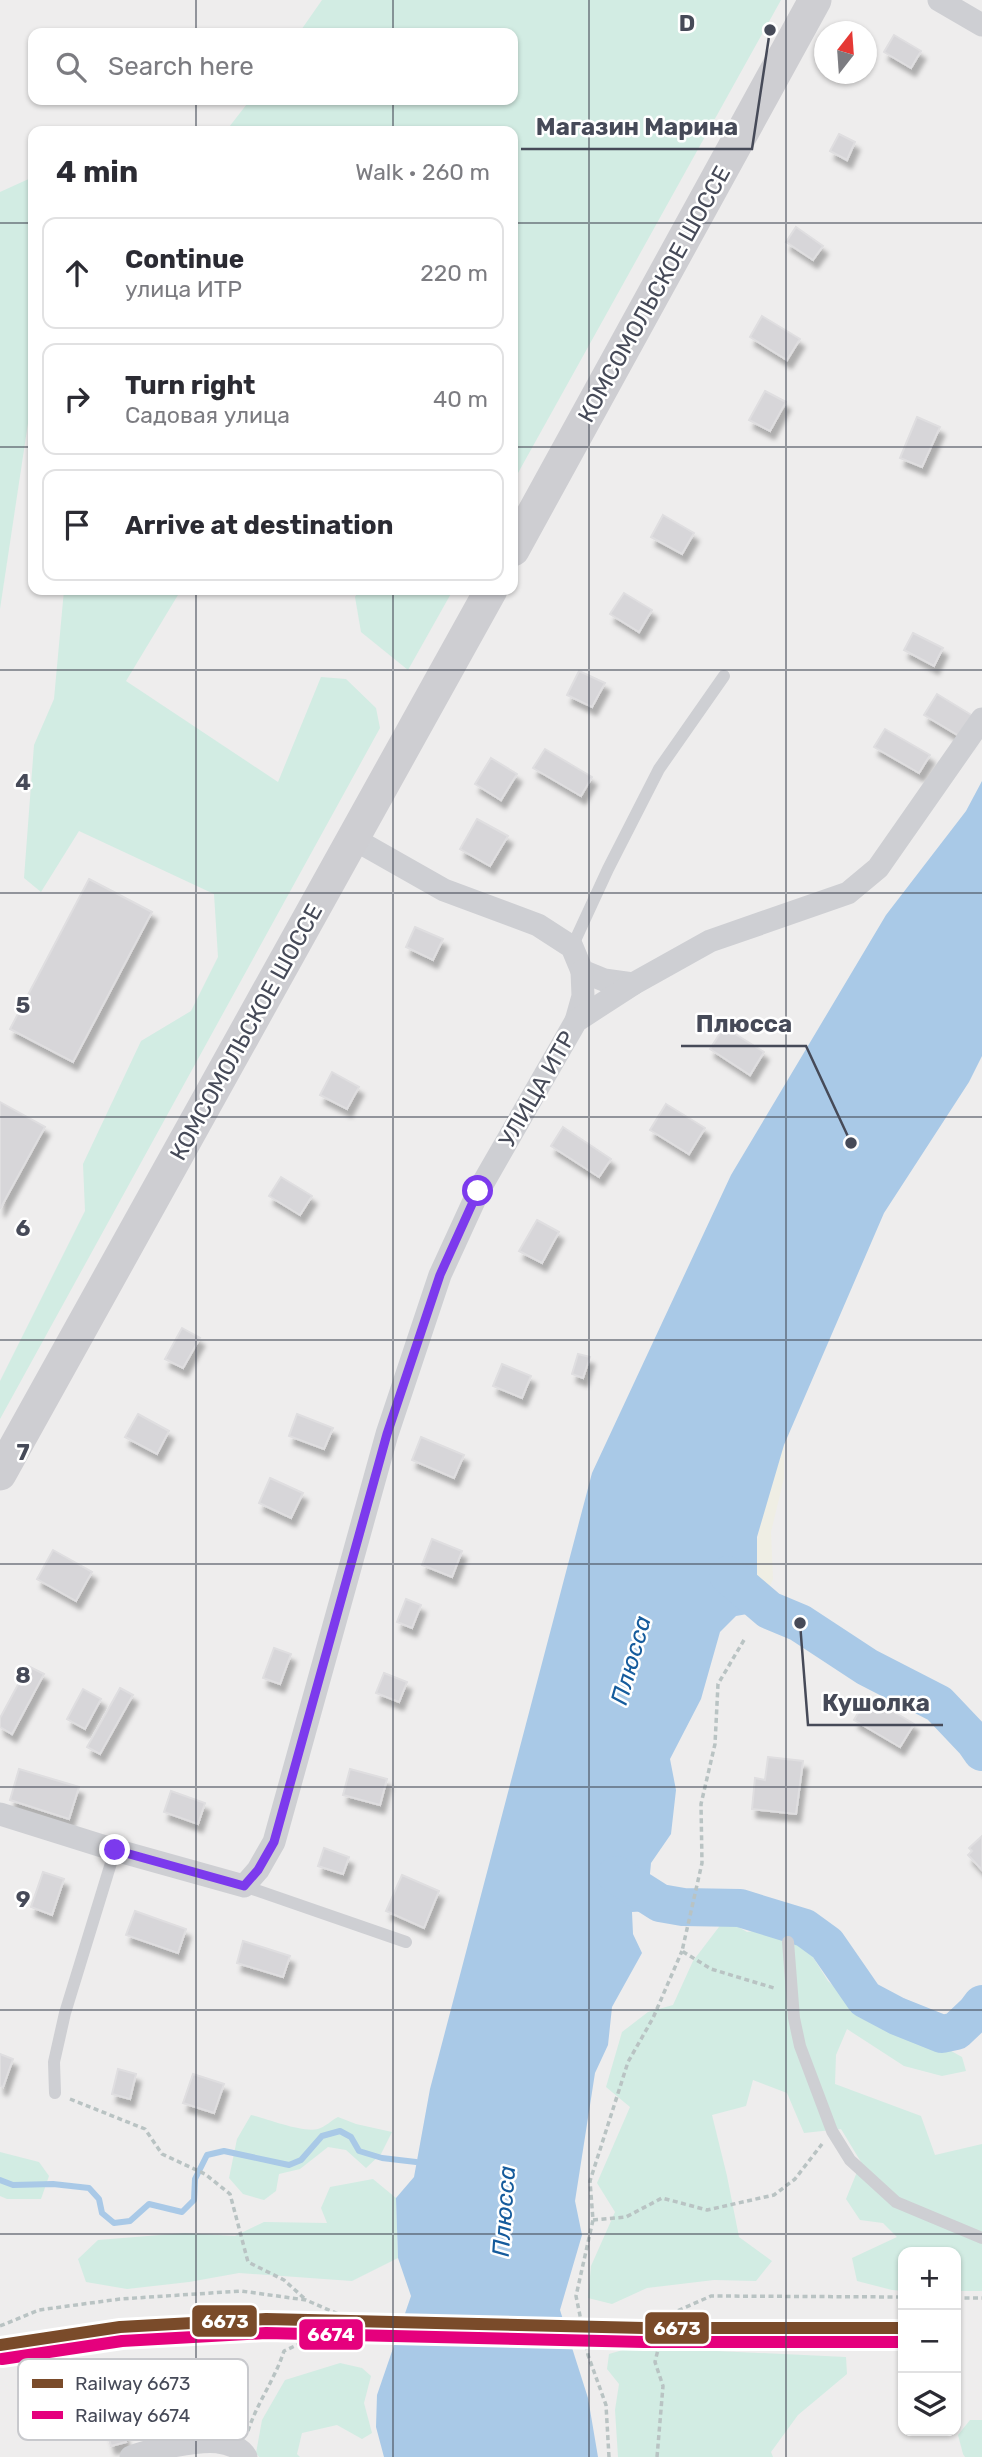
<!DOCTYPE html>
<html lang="en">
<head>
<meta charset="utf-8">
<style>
	body { margin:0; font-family:Rubik,sans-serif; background:#f7f7f7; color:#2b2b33 }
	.controls { position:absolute; right:21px; bottom:21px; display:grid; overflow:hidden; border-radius:14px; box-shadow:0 2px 5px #0004 }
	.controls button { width:63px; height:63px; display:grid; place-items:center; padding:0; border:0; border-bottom:2px solid #e1e1e2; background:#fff; color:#2b2b33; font:35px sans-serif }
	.compass { position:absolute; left:814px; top:21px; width:63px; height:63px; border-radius:50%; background:#fff; box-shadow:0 2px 5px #0004; rotate:17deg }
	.stop { position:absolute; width:21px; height:21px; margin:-16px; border:5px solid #7c3aed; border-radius:50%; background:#fff }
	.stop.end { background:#7c3aed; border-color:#fff; box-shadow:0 2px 7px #0008 }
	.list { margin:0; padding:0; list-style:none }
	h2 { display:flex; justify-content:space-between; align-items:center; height:91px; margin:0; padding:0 28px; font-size:30px }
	h2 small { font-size:23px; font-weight:400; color:#7c7c81 }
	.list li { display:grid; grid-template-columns:46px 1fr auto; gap:21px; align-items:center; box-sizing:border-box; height:112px; margin:0 14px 14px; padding:0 14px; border:2px solid #e1e1e2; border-radius:14px }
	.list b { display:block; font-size:26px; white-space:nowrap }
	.list p { margin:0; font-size:23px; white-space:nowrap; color:#7c7c81 }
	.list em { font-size:23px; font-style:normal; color:#7c7c81 }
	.icon { flex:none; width:38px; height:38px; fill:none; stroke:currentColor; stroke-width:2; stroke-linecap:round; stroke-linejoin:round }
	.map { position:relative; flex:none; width:982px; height:2457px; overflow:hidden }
	.search { position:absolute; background:#fff; box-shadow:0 2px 5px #0004; left:28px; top:28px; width:490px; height:77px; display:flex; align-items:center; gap:18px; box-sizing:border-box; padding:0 24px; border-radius:14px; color:#7c7c81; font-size:26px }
	.panel { position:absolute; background:#fff; box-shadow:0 2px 5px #0004; left:28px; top:126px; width:490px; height:469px; border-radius:14px }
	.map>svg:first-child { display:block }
	.green { fill:#d2ece3 }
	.sand { fill:#efeee4 }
	.water { fill:#a9c9e7 }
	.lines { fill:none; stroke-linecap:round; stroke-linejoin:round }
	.stream { stroke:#a9c9e7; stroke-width:6 }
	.river { stroke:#a9c9e7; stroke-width:38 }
	.building { fill:#d7d6d9; stroke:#dfdee0; stroke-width:2; filter:url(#shadow) }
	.path { stroke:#b9c3c3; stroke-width:3.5; stroke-dasharray:5 3.5; stroke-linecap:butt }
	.lane { stroke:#cecfd3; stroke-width:12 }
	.street { stroke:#cecfd3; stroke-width:23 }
	.secondary { stroke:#ceced2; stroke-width:33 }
	.rail-1-casing { stroke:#fff; stroke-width:18 }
	.rail-2-casing { stroke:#fff; stroke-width:18 }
	.rail-1 { stroke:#7a4b2a; stroke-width:12 }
	.rail-2 { stroke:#e5007d; stroke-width:12 }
	.route { stroke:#7c3aed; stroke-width:9 }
	.grid { fill:none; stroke:#464a58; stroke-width:2; stroke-opacity:0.55 }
	.labels { text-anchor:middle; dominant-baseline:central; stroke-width:5; stroke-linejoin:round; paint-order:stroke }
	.street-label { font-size:23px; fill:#464a58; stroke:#fff }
	.water-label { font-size:24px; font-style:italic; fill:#155b9c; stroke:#fff }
	.key { fill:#fff; stroke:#c8c9cd; stroke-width:2 }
	.key-label { font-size:19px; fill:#464a58 }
	.grid-label { font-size:23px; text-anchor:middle; font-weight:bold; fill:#464a58; stroke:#fff; stroke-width:5; stroke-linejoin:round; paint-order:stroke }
	.leader { fill:none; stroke:#464a58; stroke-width:2.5 }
	.callout-dot { fill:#464a58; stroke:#fff; stroke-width:2.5 }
	.callout-label { font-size:24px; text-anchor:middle; font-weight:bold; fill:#464a58; stroke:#fff; stroke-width:5; stroke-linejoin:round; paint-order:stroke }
	.line-badge { stroke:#fff; stroke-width:2.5 }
	.badge-label { font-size:19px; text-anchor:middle; font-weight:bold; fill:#fff }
</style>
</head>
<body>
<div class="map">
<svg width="982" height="2457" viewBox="0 0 982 2457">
	<defs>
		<filter id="shadow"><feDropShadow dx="4.5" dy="8" stdDeviation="2" flood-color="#0004"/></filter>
	</defs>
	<rect width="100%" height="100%" fill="#eeeded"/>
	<g class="green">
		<polygon points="322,0 781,0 513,482 513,131 226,131 250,100 513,100 513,33 299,33"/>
		<polygon points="33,177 33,390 0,609 0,192"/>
		<polygon points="64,590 181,590 126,681 278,782 321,677 346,679 376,708 380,728 0,1419 0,1381 85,1211 83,1164 141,1041 191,1011 218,957 214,894 79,831 41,892 24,878 34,745 54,699"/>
		<polygon points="359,590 453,590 408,670 361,632 355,597"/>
		<polygon points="725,1919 747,1932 775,1928 808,1949 828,1981 859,2010 908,2027 962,2057 966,2071 942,2076 904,2066 847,2029 836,2055 835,2084 921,2116 935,2155 982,2144 982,2291 956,2291 956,2252 903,2252 903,2291 892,2290 857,2281 852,2258 897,2237 883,2223 860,2220 846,2199 861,2162 841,2129 804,2133 787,2093 753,2080 746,2106 712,2115 727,2176 739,2237 772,2261 756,2281 714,2280 647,2288 612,2304 588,2298 591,2266 615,2212 597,2183 630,2107 606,2087 622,2032 648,2012 673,2005 693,1961"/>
		<path d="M251,2115C268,2119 303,2133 318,2129C325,2127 332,2120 338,2117L356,2124L392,2132L381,2154L366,2168L346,2150L328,2147L300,2169L279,2174L276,2191L264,2200L243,2194L229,2178L237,2139Z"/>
		<polygon points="0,2152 39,2162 49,2176 41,2199 7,2199 0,2196"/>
		<polygon points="373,2179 396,2198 398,2258 352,2281 239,2273 189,2282 127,2289 86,2282 78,2259 98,2240 185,2233 235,2236 264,2222 327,2223 321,2208 330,2187"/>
		<polygon points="633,2347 846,2357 847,2374 798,2415 771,2452 773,2457 618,2457 615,2410 619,2384 607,2369 609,2354"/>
		<polygon points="340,2363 362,2368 371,2376 364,2403 372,2433 362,2439 337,2425 302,2433 297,2454 300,2457 259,2457 256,2453 262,2420 285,2380"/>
		<polygon points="970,2420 982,2420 982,2457 965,2457 963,2454 958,2435"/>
	</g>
	<path class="sand" d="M784,1445V1478L771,1532L773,1579L764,1599C742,1552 770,1492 784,1445Z"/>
	<polygon class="water" points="982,781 982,1056 969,1082 884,1213 784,1445 757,1537 757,1584 769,1610 736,1616 720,1632 701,1699 670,1759 676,1790 671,1834 651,1863 649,1884 660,1903 649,1911 632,1912 633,1934 642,1953 612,2007 608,2045 595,2073 575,2201 582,2235 560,2310 588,2398 598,2457 384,2457 376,2427 377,2395 411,2296 398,2258 396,2198 414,2177 430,2089 592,1473 731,1175 886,915 966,811"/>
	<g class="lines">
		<polyline class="stream" points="0,2180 13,2185 53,2184 89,2188 99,2199 102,2213 114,2223 130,2221 149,2204 182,2212 194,2200 195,2179 207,2155 224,2151 289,2165 301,2160 322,2136 340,2131 351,2137 359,2151 382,2158 416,2162"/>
		<g class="river">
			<polyline points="728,1575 769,1610 800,1623 867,1667 939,1704 975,1742 982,1752"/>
			<polyline points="616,1875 660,1903 683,1907 740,1908 805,1928 827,1944 865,1999 897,2016 942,2034 956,2031 976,2012 982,2004"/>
		</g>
	</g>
	<g class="building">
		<polygon points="894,35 921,51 911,68 884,52"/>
		<polygon points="839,134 855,142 847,160 830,151"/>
		<polygon points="796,227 823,246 813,260 786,242"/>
		<polygon points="762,316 800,339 787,360 750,337"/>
		<polygon points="765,391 786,402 770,431 749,420"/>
		<polygon points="917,417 940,427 922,467 900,458"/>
		<polygon points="663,515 694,533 682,554 651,537"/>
		<polygon points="624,593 652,610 639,632 610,614"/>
		<polygon points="913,633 943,648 934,666 904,650"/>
		<polygon points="579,671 605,683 592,707 567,695"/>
		<polygon points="937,694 978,719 966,740 924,715"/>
		<polygon points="885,729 930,755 919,773 874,747"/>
		<polygon points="545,749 592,777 581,796 533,768"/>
		<polygon points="491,758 517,774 501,800 475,784"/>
		<polygon points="477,819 508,836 490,866 460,849"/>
		<polygon points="89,879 152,912 73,1062 10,1029"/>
		<polygon points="415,927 443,939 433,960 406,947"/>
		<polygon points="724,1027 764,1052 750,1075 710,1049"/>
		<polygon points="332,1072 359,1087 347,1109 320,1095"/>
		<polygon points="0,1102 45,1127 0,1209"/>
		<polygon points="666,1104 705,1128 689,1154 650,1130"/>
		<polygon points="563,1127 611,1159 599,1177 551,1146"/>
		<polygon points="281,1177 312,1196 300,1215 269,1196"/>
		<polygon points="537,1220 559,1232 542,1263 519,1251"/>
		<polygon points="182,1328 200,1338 183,1368 165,1359"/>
		<polygon points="578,1354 590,1357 583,1378 572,1374"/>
		<polygon points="502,1364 531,1376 522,1398 493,1386"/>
		<polygon points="138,1414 169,1431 157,1454 125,1437"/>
		<polygon points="297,1414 333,1428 324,1449 289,1436"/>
		<polygon points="421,1437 464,1455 454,1478 412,1460"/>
		<polygon points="270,1478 303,1493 291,1518 259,1503"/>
		<polygon points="432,1539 462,1551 452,1577 422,1565"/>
		<polygon points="53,1550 92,1572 76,1601 37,1579"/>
		<polygon points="406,1599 421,1605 412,1628 397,1622"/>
		<polygon points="274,1648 291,1654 280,1684 263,1678"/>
		<polygon points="28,1666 44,1674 12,1734 0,1727 0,1718"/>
		<polygon points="384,1673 407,1682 399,1702 376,1693"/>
		<polygon points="120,1688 133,1695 100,1754 87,1747"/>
		<polygon points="83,1689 101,1699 85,1729 67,1719"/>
		<polygon points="868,1696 914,1724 900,1747 854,1720"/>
		<polygon points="768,1757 803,1761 796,1814 752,1809 755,1778 765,1780"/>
		<polygon points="19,1769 79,1787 69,1819 10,1800"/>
		<polygon points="350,1769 387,1779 380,1805 343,1795"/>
		<polygon points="171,1791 205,1803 198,1824 164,1812"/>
		<polygon points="982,1836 982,1870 968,1855 972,1851 969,1848"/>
		<polygon points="324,1848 349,1857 343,1874 318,1866"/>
		<polygon points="43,1872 64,1879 52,1915 31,1907"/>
		<polygon points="402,1875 439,1891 424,1928 386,1911"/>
		<polygon points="135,1911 186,1929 178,1953 126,1935"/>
		<polygon points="243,1941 290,1956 283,1977 237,1963"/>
		<polygon points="0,2054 13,2059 3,2087 0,2086"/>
		<polygon points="118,2069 136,2074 130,2099 112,2094"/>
		<polygon points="193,2074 224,2084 214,2113 183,2103"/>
		<polygon points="120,2421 126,2442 111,2446 105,2425"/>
	</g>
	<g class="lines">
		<g class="path">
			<polyline points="744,1640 718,1684 715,1744 701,1804 702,1863 682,1951 711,1969 774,1988"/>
			<polyline points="70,2099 145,2129 162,2154 205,2174 230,2194 248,2262 284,2280 305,2299"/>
			<polyline points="593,2220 626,2217 662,2198 707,2210 774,2195 795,2179 822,2144"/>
			<polyline points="956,2298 982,2298"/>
			<polyline points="0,2326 39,2310 120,2299 241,2291 306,2300 338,2314 363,2319 642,2323 666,2316 711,2296 903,2297"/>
			<path d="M248,2431C257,2403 275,2379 284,2351L327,2331L338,2314"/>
			<polyline points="609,2457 606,2405 588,2355 576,2296 593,2220 590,2181 628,2062 653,2018 682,1951"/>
			<polyline points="657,2457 663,2386 655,2362 666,2316"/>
		</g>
		<g class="lane">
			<polyline points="572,947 608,869 659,769 724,676"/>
			<polyline points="244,1886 406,1942"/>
			<polyline points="788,1942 794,2018 800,2046 832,2131 850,2160 896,2202 982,2238"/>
			<polyline points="55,2093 54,2062 65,2013 115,1850"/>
		</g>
		<g class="street">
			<polyline points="939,0 982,25"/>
			<polyline points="354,839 444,890 538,925 572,947 582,971 604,980 633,984"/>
			<polyline points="576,1021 583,996 582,971"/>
			<polyline points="0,1814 115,1850 244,1886 258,1870 274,1842 387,1434 440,1275 479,1190 576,1021 633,984 710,941 848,893 878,868 982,719"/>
			<path d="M131,2457C147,2450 201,2439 218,2442C229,2443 241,2448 246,2457"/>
		</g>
		<g class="secondary">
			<polyline points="513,550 815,0"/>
			<polyline points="0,1474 491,590"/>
		</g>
		<defs>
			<polyline id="rail-1" points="0,2345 120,2327 266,2319 644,2328 903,2328"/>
			<polyline id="rail-2" points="2,2359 122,2341 266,2333 644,2342 903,2342"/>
		</defs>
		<use href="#rail-1" class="rail-1-casing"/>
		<use href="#rail-2" class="rail-2-casing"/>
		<use href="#rail-1" class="rail-1"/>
		<use href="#rail-2" class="rail-2"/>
	</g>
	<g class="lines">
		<polyline class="route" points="115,1850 244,1886 258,1870 274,1842 387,1434 440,1275 478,1191"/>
	</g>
	<path class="grid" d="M196,0V33M393,0V33M589,0V2457M786,0V2457M196,100V131M393,100V131M0,223H33M513,223H982M0,447H33M513,447H982M196,590V2457M393,590V2457M0,670H982M0,893H982M0,1117H982M0,1340H982M0,1564H982M0,1787H982M0,2010H982M0,2234H982"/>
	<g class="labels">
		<g class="street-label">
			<text transform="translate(654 294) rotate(-61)">КОМСОМОЛЬСКОЕ ШОССЕ</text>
			<text transform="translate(246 1032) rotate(-61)">КОМСОМОЛЬСКОЕ ШОССЕ</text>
			<text transform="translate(537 1089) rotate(-60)">УЛИЦА ИТР</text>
		</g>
		<g class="water-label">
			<text transform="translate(631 1660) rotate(-74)">Плюсса</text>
			<text transform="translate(504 2211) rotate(-86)">Плюсса</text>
		</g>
	</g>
	<rect x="18" y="2359" width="230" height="81" rx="10" class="key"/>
	<rect x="32" y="2379" width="31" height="9" fill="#7a4b2a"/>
	<rect x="32" y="2411" width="31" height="8" fill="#e5007d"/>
	<g class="key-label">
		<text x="75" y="2390">Railway 6673</text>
		<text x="75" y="2422">Railway 6674</text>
	</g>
	<g class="grid-label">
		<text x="687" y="31">D</text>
		<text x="23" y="790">4</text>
		<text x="23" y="1013">5</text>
		<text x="23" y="1236">6</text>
		<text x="23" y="1460">7</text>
		<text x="23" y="1683">8</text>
		<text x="23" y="1907">9</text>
	</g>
	<path class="leader" d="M770 30L752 149H521M851 1143L806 1046H681M800 1623L808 1725H943"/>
	<g class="callout-dot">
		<circle cx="770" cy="30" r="7"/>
		<circle cx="851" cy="1143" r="7"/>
		<circle cx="800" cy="1623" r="7"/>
	</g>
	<g class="callout-label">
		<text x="637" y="135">Магазин Марина</text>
		<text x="744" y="1032">Плюсса</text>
		<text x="876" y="1711">Кушолка</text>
	</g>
	<g class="line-badge">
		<rect x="191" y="2304" width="67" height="34" rx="7" fill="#7a4b2a"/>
		<rect x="644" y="2311" width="66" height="34" rx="7" fill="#7a4b2a"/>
		<rect x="298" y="2318" width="66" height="33" rx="7" fill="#e5007d"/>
	</g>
	<g class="badge-label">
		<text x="225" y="2328">6673</text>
		<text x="677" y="2335">6673</text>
		<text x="331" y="2341">6674</text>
	</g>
</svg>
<div class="controls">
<button>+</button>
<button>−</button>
<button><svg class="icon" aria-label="layers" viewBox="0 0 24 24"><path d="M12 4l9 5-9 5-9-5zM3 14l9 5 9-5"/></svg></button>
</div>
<svg class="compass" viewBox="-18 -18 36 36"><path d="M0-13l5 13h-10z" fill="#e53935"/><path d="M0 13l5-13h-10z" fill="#7c7c81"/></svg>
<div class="stop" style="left:478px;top:1191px"></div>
<div class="stop end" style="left:115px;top:1850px"></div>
<div class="search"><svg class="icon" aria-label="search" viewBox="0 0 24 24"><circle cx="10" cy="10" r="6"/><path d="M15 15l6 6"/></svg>Search here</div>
<section class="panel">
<h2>4 min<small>Walk · 260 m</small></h2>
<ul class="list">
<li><svg class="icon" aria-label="ahead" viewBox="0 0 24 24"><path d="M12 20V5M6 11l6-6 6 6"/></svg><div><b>Continue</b><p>улица ИТР</p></div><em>220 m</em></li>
<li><svg class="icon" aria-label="right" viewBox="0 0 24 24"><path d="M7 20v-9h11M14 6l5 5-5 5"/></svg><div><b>Turn right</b><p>Садовая улица</p></div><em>40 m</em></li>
<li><svg class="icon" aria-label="arrive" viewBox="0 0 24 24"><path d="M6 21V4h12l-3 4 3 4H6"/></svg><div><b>Arrive at destination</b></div></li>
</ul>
</section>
</div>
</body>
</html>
